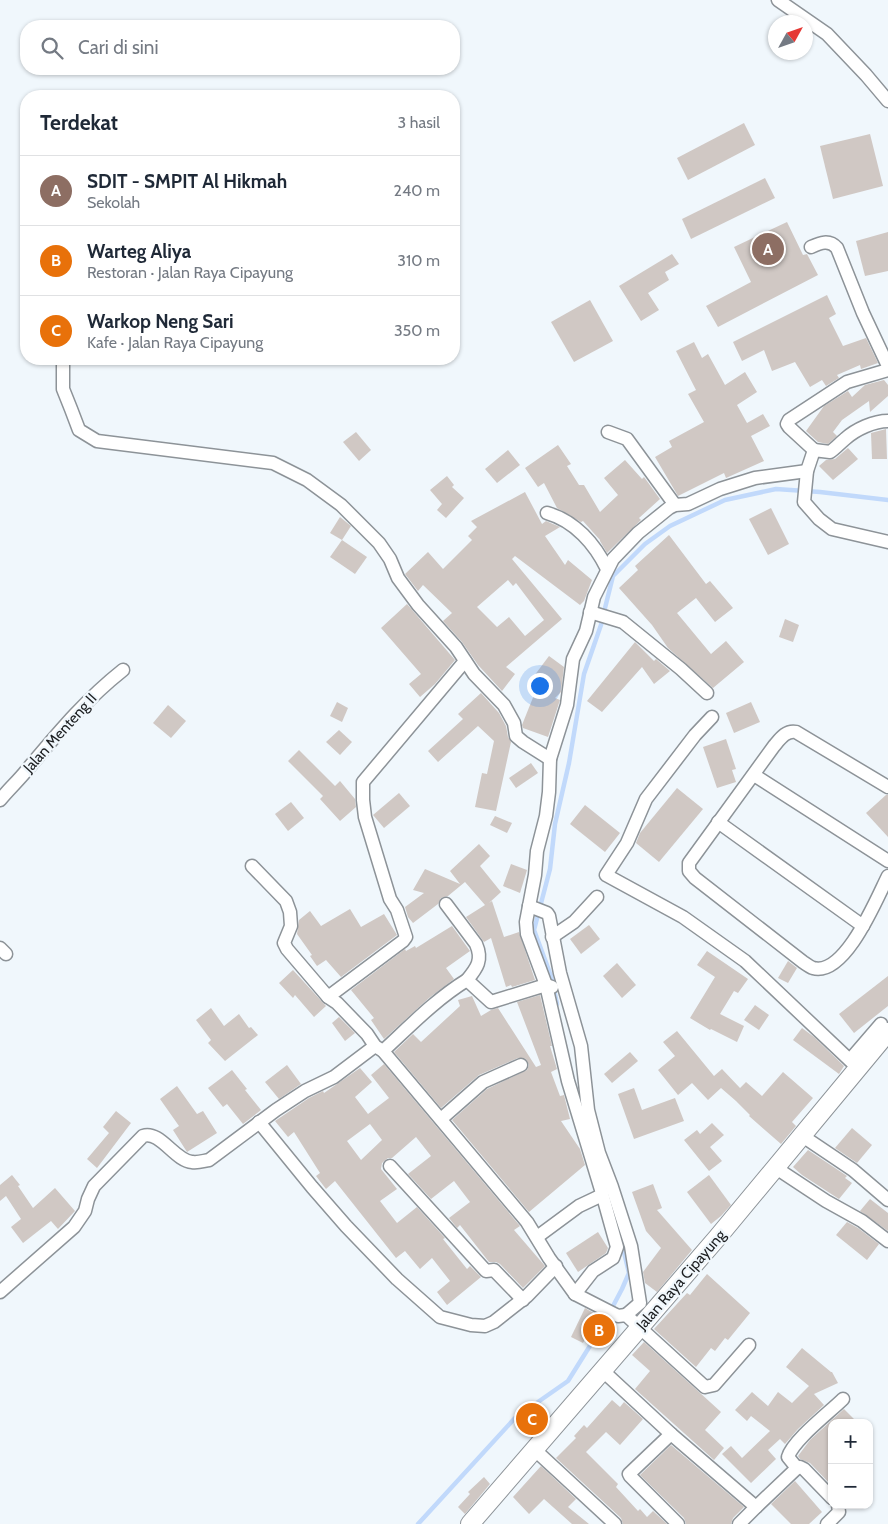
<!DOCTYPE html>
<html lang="id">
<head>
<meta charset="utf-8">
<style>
	body { margin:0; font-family:Cabin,sans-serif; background:#f2f2f3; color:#1f2937 }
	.controls { position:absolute; right:15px; bottom:15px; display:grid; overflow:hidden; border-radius:10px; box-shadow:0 1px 4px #0004 }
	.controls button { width:45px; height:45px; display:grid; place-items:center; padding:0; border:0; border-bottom:1px solid #e0e1e3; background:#fff; color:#1f2937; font:25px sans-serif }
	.compass { position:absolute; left:768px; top:15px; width:45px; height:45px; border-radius:50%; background:#fff; box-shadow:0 1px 4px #0004; rotate:50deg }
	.you { position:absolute; left:539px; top:685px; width:18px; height:18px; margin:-12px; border:4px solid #fff; border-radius:50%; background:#1a73e8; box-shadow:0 0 0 8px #1a73e833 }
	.badge { display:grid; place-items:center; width:32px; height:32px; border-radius:50%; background:#a359cb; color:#fff; font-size:16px; font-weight:700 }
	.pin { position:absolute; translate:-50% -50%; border:2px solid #fff; box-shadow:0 1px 5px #0006 }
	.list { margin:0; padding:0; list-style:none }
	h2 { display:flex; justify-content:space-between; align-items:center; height:65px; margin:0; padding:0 20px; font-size:21px }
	h2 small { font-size:16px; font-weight:400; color:#747a83 }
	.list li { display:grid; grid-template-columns:32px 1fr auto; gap:15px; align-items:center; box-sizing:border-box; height:70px; padding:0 20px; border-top:1px solid #e0e1e3 }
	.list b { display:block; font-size:19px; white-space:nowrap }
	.list p { margin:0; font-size:16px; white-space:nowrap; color:#747a83 }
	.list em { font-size:16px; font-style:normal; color:#747a83 }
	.icon { flex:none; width:28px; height:28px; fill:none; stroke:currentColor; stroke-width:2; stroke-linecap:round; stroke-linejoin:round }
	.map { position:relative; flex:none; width:888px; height:1524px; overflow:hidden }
	.search { position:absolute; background:#fff; box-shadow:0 1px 4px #0004; left:20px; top:20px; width:440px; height:55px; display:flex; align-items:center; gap:12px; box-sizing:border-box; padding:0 18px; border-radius:20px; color:#747a83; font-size:19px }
	.panel { position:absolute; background:#fff; box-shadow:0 1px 4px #0004; left:20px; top:90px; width:440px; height:275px; border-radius:20px }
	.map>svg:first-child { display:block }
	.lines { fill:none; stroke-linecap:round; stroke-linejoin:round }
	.stream { stroke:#c1d9fb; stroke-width:4.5 }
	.building { fill:#d0c8c4; fill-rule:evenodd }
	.minor-casing { stroke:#8d9398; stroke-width:15 }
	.secondary-casing { stroke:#8d9398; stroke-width:20 }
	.minor { stroke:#fff; stroke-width:12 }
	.secondary { stroke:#fff; stroke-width:18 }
	.labels { text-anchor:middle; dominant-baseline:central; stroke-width:4.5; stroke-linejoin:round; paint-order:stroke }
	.street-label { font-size:15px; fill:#1c1e20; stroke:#f0f7fc }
</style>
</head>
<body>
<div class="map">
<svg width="888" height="1524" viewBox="0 0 888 1524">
	<rect width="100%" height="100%" fill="#f0f7fc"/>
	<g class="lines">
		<g class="stream">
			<polyline points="605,608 613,576 645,544 670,526 725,500 776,489 820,492 888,500"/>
			<polyline points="557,1004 551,976 534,930 550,869 555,824 569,763 584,674 602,622"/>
			<polyline points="418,1524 515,1418 568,1381 603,1325 622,1289 629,1273 621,1240"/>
		</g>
	</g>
	<g class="building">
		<polygon points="744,123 755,145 688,180 677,158"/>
		<polygon points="870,134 883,186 833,199 820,146"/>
		<polygon points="765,178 775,198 691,239 682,219"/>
		<polygon points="787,222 803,255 807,254 818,275 718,327 706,306 751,282 734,247"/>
		<polygon points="888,232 888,271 865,276 856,241"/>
		<polygon points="672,254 679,264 665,272 669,280 648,293 659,310 641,321 619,286"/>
		<polygon points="827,295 836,314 829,318 843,346 866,338 878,363 861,369 860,365 837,375 839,378 826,386 822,380 810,387 795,362 772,371 764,350 742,361 733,342"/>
		<polygon points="590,300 613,341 574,362 551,322"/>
		<polygon points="694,342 702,358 708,354 725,385 745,372 757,392 737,405 747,423 763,414 770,426 751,436 764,461 726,478 724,473 678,496 655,457 672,447 669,441 704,422 688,394 696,390 676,351"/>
		<polygon points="884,380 888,385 888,396 870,412 869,401 842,420 833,432 837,436 828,444 818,442 806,431 824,406 848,391 852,397 865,385"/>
		<polygon points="886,429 887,459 872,459 871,433"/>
		<polygon points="356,432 371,450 359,461 343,442"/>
		<polygon points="558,445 571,464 567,466 579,485 584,485 600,512 618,495 604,478 625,460 642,479 644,477 660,499 639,518 641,520 607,553 600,541 600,540 583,521 581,522 557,508 544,483 538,487 525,468"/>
		<polygon points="848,448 858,459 833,480 819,466 826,460 835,459"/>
		<polygon points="508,450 520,465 497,483 485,469"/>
		<polygon points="447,476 454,485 452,487 464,498 446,518 437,510 442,504 430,490"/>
		<path d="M525,492L542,524L546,521L560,527L545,536L565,565L568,560L592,580L584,601L580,605L515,556L512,559L562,619L506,667L515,674L502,691L478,665L462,642L443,621L452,613L423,585L418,591L405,574L428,552L443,569L472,540L468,536L477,527L471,521ZM508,580L513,586L516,583L544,620L525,636L509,617L497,627L477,607Z"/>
		<polygon points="771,508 789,544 768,555 749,519"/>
		<polygon points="340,517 351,526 342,540 330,533"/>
		<polygon points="669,535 706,584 710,581 733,608 715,622 696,598 677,613 711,654 726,641 744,662 713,688 668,648 652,625 619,588 638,570 635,566"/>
		<polygon points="342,540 367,557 355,574 330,557"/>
		<polygon points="407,604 455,660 435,684 420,697 409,684 421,674 381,628"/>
		<polygon points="785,619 799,625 793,642 779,637"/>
		<polygon points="635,642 654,661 656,659 670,671 654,684 642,667 602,712 587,701"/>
		<polygon points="549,656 564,667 561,692 555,698 560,700 559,703 548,737 523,728 522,725 538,685 531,680"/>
		<polygon points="481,693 499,713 506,726 508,737 511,742 496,811 475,807 482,773 487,774 494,741 478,726 438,762 428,751 463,719 458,714"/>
		<polygon points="337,702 348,708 342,722 330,716"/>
		<polygon points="751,702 760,722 734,733 726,713"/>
		<polygon points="168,705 186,721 171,738 153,723"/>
		<polygon points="339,730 352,742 340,755 326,742"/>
		<polygon points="726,739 736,769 732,770 736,782 717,788 703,747"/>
		<polygon points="299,750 335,786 340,781 355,799 356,807 340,821 320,799 323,796 288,761"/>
		<polygon points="531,763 538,773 516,788 509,778"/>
		<polygon points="677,788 703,809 659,862 636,843 640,833"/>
		<polygon points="399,793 410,806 384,828 373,815"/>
		<polygon points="886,795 888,795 888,837 866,813"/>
		<polygon points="291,802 304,818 288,831 275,814"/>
		<polygon points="585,805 620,833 605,852 570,824"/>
		<polygon points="495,816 512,823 507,833 490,825"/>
		<polygon points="479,844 490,856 480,866 501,892 489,903 492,901 504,937 519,932 535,980 512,987 511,985 506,987 491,938 484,942 466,917 485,905 465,882 448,896 441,898 438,904 413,923 408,917 405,907 424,893 413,890 425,869 460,884 450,871"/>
		<polygon points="511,864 527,870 520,893 503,886"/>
		<polygon points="350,909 361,927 384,914 397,935 341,977 326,960 317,966 310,956 312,955 297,934 299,920 310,911 321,926"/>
		<polygon points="589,925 600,939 581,954 570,939"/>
		<polygon points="452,926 470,951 446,968 454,979 429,998 384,1039 371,1020 374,1018 351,990 405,949 406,951 415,946 416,948"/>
		<polygon points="707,951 748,979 738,993 734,991 720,1014 744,1026 737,1042 711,1029 710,1030 690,1018 715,977 697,965"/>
		<polygon points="788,961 797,968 788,983 778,978"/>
		<polygon points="617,963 636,985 622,998 603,976"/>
		<polygon points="293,970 326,1006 314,1017 295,995 293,998 279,983"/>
		<polygon points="888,976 888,1006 854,1033 839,1014"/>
		<polygon points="540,995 552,1046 550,1046 557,1069 551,1072 560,1096 564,1095 570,1119 561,1121 580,1149 585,1165 529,1212 452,1120 487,1089 527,1070 529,1065 526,1059 518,1058 479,1075 441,1108 394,1052 413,1034 421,1042 460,1006 458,1000 472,996 481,1016 491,1010 498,1008 536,1067 541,1065 517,1002"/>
		<polygon points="755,1005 769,1015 759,1030 744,1020"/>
		<polygon points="211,1008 224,1026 239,1014 249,1028 251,1027 258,1035 225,1061 208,1043 211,1040 196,1020"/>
		<polygon points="339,1017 355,1033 345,1041 332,1023"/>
		<polygon points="802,1028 814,1037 844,1066 839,1074 793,1040"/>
		<polygon points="677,1031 714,1076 722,1069 740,1088 746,1082 762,1096 783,1072 813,1098 792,1122 796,1126 781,1144 749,1116 750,1115 736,1101 721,1088 708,1100 692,1083 678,1095 658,1070 675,1056 663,1042"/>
		<polygon points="630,1052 638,1061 612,1083 604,1074"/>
		<path d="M384,1064L520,1226L514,1230L545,1266L523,1288L500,1264L496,1262H489L460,1225L457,1228L449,1218L470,1202L454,1181L431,1199L408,1174L431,1156L416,1137L392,1158H388L382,1163L381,1169L397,1189L380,1201L397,1223L417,1207L445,1238L443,1239L467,1269L470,1266L481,1277L447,1305L437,1292L450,1281L432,1258L420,1269L405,1251L396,1258L335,1181L326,1189L316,1176L320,1173L294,1132L288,1137L275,1121L309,1098L323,1091L324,1093L360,1068L372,1082L355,1097L368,1114L389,1098L371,1075ZM370,1124L382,1140L361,1160L347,1141Z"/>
		<polygon points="287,1065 301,1084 279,1099 265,1082"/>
		<polygon points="232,1070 247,1089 245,1090 261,1110 243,1124 227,1104 223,1107 208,1088"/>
		<polygon points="177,1086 197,1114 203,1111 217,1133 187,1152 173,1130 179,1126 160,1099"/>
		<polygon points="634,1088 642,1110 675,1098 684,1121 634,1139 618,1094"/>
		<polygon points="116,1111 131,1123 97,1168 87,1159 109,1133 103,1127"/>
		<polygon points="712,1123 724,1135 710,1147 722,1161 709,1171 684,1140 697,1130 700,1134"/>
		<polygon points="852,1128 872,1145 857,1163 835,1148"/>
		<polygon points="808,1150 847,1176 845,1178 852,1183 839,1199 802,1175 793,1167"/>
		<polygon points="12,1175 20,1185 18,1186 33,1208 55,1188 75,1211 58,1229 51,1221 23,1243 11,1227 21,1219 6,1196 0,1201 0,1185"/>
		<polygon points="709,1175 731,1205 721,1216 711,1224 687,1192"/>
		<polygon points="653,1184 662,1208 657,1210 692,1250 657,1292 645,1283 643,1272 661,1248 646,1231 632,1192"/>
		<polygon points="870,1199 888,1213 888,1231 860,1211"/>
		<polygon points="847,1222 858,1228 879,1244 867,1260 836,1235"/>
		<polygon points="598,1232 608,1248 606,1253 578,1272 566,1253"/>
		<polygon points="707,1274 750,1313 728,1340 725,1338 715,1351 711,1348 696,1367 654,1329 687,1293 690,1295"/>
		<polygon points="585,1308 597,1315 583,1343 571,1337"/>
		<polygon points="644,1342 721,1412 705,1430 724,1448 714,1460 635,1389 650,1371 632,1355"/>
		<polygon points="802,1348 831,1372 832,1372 838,1383 814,1394 824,1405 798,1429 785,1444 780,1439 768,1450 776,1459 751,1483 722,1454 731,1446 742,1458 770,1431 751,1416 747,1421 735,1410 752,1392 768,1406 778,1392 792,1403 809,1386 786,1367"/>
		<polygon points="612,1400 620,1407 624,1402 643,1419 620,1445 606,1432 586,1452 618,1484 616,1487 638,1511 640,1509 647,1517 653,1511 667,1524 623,1524 621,1518 556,1458 576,1438 574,1436 584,1425 587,1428"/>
		<polygon points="844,1409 858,1423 832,1423 832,1486 810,1463 800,1459 798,1456 810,1440"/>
		<polygon points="671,1445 744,1507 733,1518 731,1524 686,1524 684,1518 640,1475"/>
		<polygon points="541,1466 576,1499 568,1507 589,1524 572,1524 544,1499 529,1514 513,1497"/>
		<polygon points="484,1477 490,1484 465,1514 458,1507 470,1494 468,1492"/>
		<polygon points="795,1481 822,1512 809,1524 791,1524 771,1504"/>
	</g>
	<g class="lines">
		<defs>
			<g id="minor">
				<polyline points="778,0 827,34 866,75 888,101"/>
				<path d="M811,247C820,243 829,239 837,248L863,313L888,366"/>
				<polyline points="63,359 63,389 71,409 79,430 97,441 273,463 307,480 341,505 379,543 390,559 398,578 418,605 456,647 474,674 504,705 514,723 516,736 523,742 550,759"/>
				<path d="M888,421C874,421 856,429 845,439C840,443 836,448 830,452L814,450L807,471L804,502L819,519L832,529L888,542"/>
				<polyline points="608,432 627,439 675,505"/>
				<polyline points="814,450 789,427 787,424 789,420 847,382 888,370"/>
				<path d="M547,513C575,521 595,544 607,569"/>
				<polyline points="590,612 623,622 681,669 707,693"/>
				<polyline points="712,717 695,735 646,799 627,843 606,875 683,917 745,961 858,1068"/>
				<polyline points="754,775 888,861"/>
				<path d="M888,787L796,732C786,730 780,739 774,746L689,863V871L695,878L803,962C806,964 810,967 813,968C845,977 877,898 888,876"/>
				<path d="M0,800C8,790 18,781 26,771C58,733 84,701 123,670"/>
				<polyline points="718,822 863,926"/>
				<polyline points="252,866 286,901 290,912 291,926 284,943 287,949 328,997 337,1003 367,1034 375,1046 383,1051 527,1222 549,1258 575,1294 618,1316 626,1315 705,1387 714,1385 749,1345"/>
				<path d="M446,904L476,944C483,960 477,968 467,980"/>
				<polyline points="529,906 547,913 549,916 560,973 581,1046 588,1110 599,1153 612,1187 631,1246 640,1303 626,1315"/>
				<polyline points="552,937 574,922 597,897"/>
				<polyline points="0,948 6,954"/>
				<polyline points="328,997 403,941 406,937 397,910 390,899 365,817 363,800 363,782 465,661"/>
				<path d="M383,1051C410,1026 436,999 467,980L491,1002L546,985L552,987"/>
				<polyline points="850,1060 881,1024"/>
				<polyline points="441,1119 483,1082 521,1065"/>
				<polyline points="259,1122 312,1187 346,1226 397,1279 440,1317 471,1325 485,1326 494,1322 527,1296 556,1266"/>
				<polyline points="801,1135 853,1170 888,1200"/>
				<polyline points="390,1166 486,1271 494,1270 523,1300"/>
				<polyline points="776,1168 826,1201 862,1221 888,1241"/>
				<polyline points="537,1237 579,1206 598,1197 602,1193 568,1081 546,985 527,934 526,922 535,875 537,851 546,816 549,792 550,759 567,705 573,659 586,631 594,597 613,559 638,533 669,508 675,505 688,504 720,489 755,478 807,471"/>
				<path d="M0,1292L74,1227L85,1211L88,1199L94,1186L143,1136C160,1130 175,1161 192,1162C198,1163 203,1161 209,1160L276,1110L305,1091L334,1077L375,1046"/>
				<polyline points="575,1294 593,1271 613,1258 617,1247 602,1193"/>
				<polyline points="603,1371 671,1434 756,1507 739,1524"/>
				<polyline points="671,1434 629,1474 630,1476 678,1524"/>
				<polyline points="535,1450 615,1524"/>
				<path d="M797,1468L788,1457C793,1440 830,1412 843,1399"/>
				<polyline points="756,1507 797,1468 800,1467 804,1469 832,1498"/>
				<polyline points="827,1524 839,1512 838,1505"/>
			</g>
			<polyline id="secondary" points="470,1524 717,1238 888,1032"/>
		</defs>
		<use href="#minor" class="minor-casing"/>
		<use href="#secondary" class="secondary-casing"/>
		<use href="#minor" class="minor"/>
		<use href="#secondary" class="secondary"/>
	</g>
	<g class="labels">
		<g class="street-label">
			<text transform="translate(60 733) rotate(-48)">Jalan Menteng II</text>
			<text transform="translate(681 1280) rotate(-49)">Jalan Raya Cipayung</text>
		</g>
	</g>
</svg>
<div class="controls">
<button>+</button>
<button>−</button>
</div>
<svg class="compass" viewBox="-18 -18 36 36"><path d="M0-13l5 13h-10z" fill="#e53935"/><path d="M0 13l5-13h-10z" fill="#747a83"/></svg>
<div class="you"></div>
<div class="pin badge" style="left:768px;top:249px;background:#8d6e63">A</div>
<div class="pin badge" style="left:599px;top:1330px;background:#e8710a">B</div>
<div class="pin badge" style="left:532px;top:1419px;background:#e8710a">C</div>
<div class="search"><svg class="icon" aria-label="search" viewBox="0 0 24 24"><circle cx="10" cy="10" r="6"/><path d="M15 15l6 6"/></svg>Cari di sini</div>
<section class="panel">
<h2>Terdekat<small>3 hasil</small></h2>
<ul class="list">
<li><span class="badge" style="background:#8d6e63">A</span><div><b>SDIT - SMPIT Al Hikmah</b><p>Sekolah</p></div><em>240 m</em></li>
<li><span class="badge" style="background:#e8710a">B</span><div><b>Warteg Aliya</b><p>Restoran · Jalan Raya Cipayung</p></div><em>310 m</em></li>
<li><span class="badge" style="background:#e8710a">C</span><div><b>Warkop Neng Sari</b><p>Kafe · Jalan Raya Cipayung</p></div><em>350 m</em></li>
</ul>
</section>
</div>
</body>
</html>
